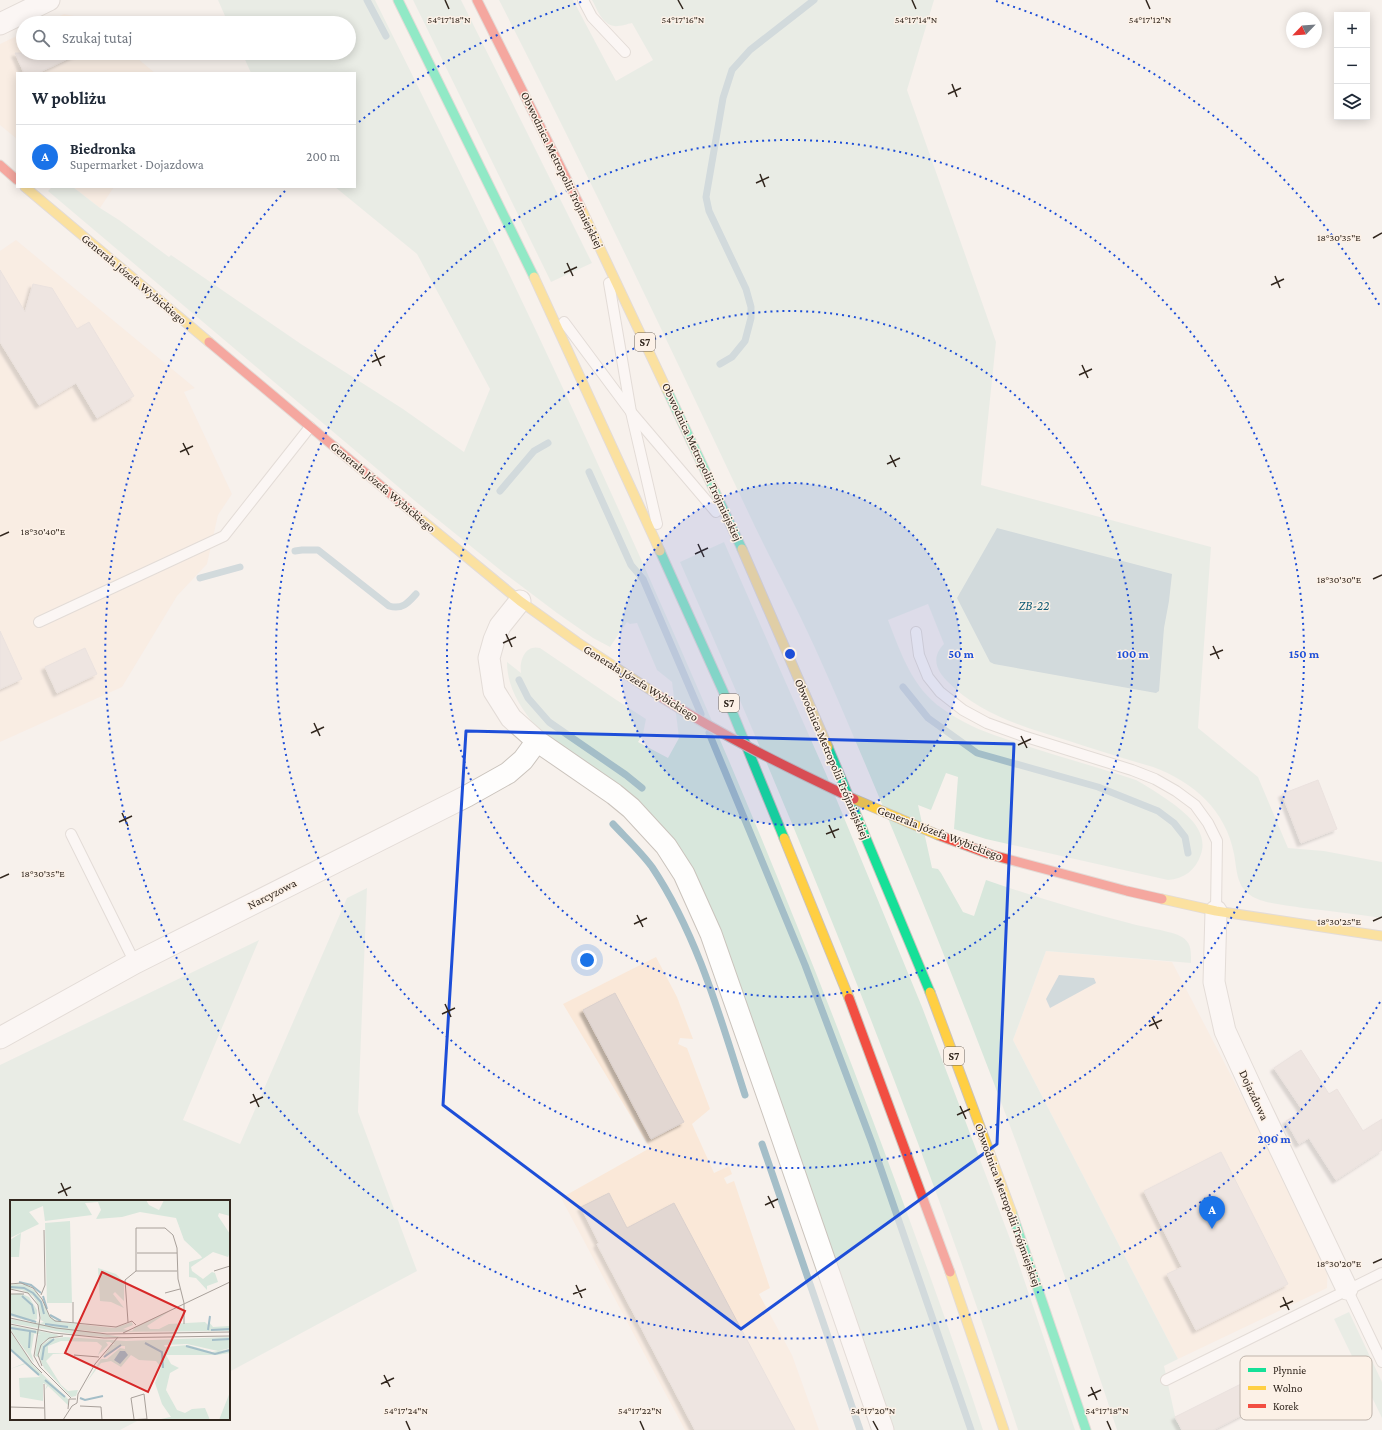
<!DOCTYPE html>
<html lang="pl">
<head>
<meta charset="utf-8">
<style>
	body { margin:0; font-family:"Crimson Pro",serif; background:#f6f6f7; color:#1f2937 }
	.controls { position:absolute; right:12px; top:12px; display:grid; overflow:hidden; border-radius:0px; box-shadow:0 2px 10px #0003 }
	.controls button { width:36px; height:36px; display:grid; place-items:center; padding:0; border:0; border-bottom:1px solid #e0e1e3; background:#fff; color:#1f2937; font:20px sans-serif }
	.compass { position:absolute; left:1286px; top:12px; width:36px; height:36px; border-radius:50%; background:#fff; box-shadow:0 2px 10px #0003; rotate:245deg }
	.you { position:absolute; left:587px; top:960px; width:14px; height:14px; margin:-10px; border:3px solid #fff; border-radius:50%; background:#1a73e8; box-shadow:0 0 0 6px #1a73e833 }
	.badge { display:grid; place-items:center; width:26px; height:26px; border-radius:50%; background:#1a73e8; color:#fff; font-size:13px; font-weight:700 }
	.pin { position:absolute; translate:-50% -33px; filter:drop-shadow(0 1px 2px #0008) }
	.pin::after { content:''; position:absolute; top:21px; width:14px; height:12px; background:inherit; clip-path:polygon(0 0,100% 0,50% 100%) }
	.list { margin:0; padding:0; list-style:none }
	h2 { display:flex; justify-content:space-between; align-items:center; height:52px; margin:0; padding:0 16px; font-size:17px }
	h2 small { font-size:13px; font-weight:400; color:#747a83 }
	.list li { display:grid; grid-template-columns:26px 1fr auto; gap:12px; align-items:center; box-sizing:border-box; height:64px; padding:0 16px; border-top:1px solid #e0e1e3 }
	.list b { display:block; font-size:15px; white-space:nowrap }
	.list p { margin:0; font-size:13px; white-space:nowrap; color:#747a83 }
	.list em { font-size:13px; font-style:normal; color:#747a83 }
	.icon { flex:none; width:22px; height:22px; fill:none; stroke:currentColor; stroke-width:2; stroke-linecap:round; stroke-linejoin:round }
	.map { position:relative; flex:none; width:1382px; height:1430px; overflow:hidden }
	.search { position:absolute; background:#fff; box-shadow:0 2px 10px #0003; left:16px; top:16px; width:340px; height:44px; display:flex; align-items:center; gap:10px; box-sizing:border-box; padding:0 14px; border-radius:22px; color:#747a83; font-size:15px }
	.panel { position:absolute; background:#fff; box-shadow:0 2px 10px #0003; left:16px; top:72px; width:340px; height:116px; border-radius:0px }
	.map>svg:first-child { display:block }
	.built { fill:#fae8d8 }
	.green { fill:#d8e7dc }
	.water { fill:#a4bec8 }
	.lines { fill:none; stroke-linecap:round; stroke-linejoin:round }
	.stream { stroke:#a4bec8; stroke-width:7 }
	.building { fill:#e2d7d2; stroke:#dad0cd; filter:url(#shadow) }
	.lane-casing { stroke:#cac3bc; stroke-width:12 }
	.street-casing { stroke:#cac3bc; stroke-width:23 }
	.fast-casing { stroke:#cac3bc; stroke-width:11 }
	.slow-casing { stroke:#cac3bc; stroke-width:11 }
	.jam-casing { stroke:#cac3bc; stroke-width:11 }
	.lane { stroke:#fefdfc; stroke-width:10 }
	.street { stroke:#fefdfc; stroke-width:21 }
	.fast { stroke:#16e098; stroke-width:9 }
	.slow { stroke:#ffcf43; stroke-width:9 }
	.jam { stroke:#f24e42; stroke-width:9 }
	.slow-bridge-casing { stroke:#cac3bc; stroke-width:11; stroke-linecap:butt }
	.jam-bridge-casing { stroke:#cac3bc; stroke-width:11; stroke-linecap:butt }
	.slow-bridge { stroke:#ffcf43; stroke-width:9 }
	.jam-bridge { stroke:#f24e42; stroke-width:9 }
	.marked { fill:none; stroke:#1d4ed8; stroke-width:3; stroke-linejoin:round }
	.ticks { fill:none; stroke:#32271e; stroke-width:1.5 }
	.ring { fill:none; stroke:#1d4ed8; stroke-width:2; stroke-dasharray:2 4 }
	.labels { text-anchor:middle; dominant-baseline:central; stroke-width:3; stroke-linejoin:round; paint-order:stroke }
	.shield { fill:#fcf1e7; stroke:#6f645a; stroke-width:1 }
	.shield-label { font-size:11px; font-weight:bold; fill:#32271e }
	.street-label { font-size:12px; fill:#32271e; stroke:#fcf1e7 }
	.water-label { font-size:13px; font-style:italic; fill:#0f5a74; stroke:#fcf1e7 }
	.inset-river { fill:none; stroke:#a4bec8; stroke-width:2 }
	.inset-road { fill:none; stroke:#a8a09a; stroke-width:1 }
	.view { fill:#d62828; fill-opacity:0.15; stroke:#d62828; stroke-width:2 }
	.inset-edge { fill:none; stroke:#32271e; stroke-width:2 }
	.key { fill:#fcf1e7; stroke:#bfb4ab; stroke-width:1 }
	.key-label { font-size:11px; fill:#32271e }
	.ticks-label { font-size:10px; text-anchor:middle; fill:#32271e; stroke:#fcf1e7; stroke-width:3; stroke-linejoin:round; paint-order:stroke }
	.centre { fill:#1d4ed8; stroke:#fcf1e7; stroke-width:2 }
	.ring-label { font-size:12px; text-anchor:middle; font-weight:bold; fill:#1d4ed8; stroke:#fcf1e7; stroke-width:3; stroke-linejoin:round; paint-order:stroke }
</style>
</head>
<body>
<div class="map">
<svg width="1382" height="1430" viewBox="0 0 1382 1430">
	<defs>
		<filter id="shadow"><feDropShadow dx="-3.5" dy="3.5" stdDeviation="1" flood-color="#0004"/></filter>
	</defs>
	<rect width="100%" height="100%" fill="#f7f1ec"/>
	<g class="built">
		<polygon points="64,14 89,19 94,23 45,23"/>
		<polygon points="23,33 23,53 131,53 155,73 17,73 17,139 0,125 0,44"/>
		<polygon points="73,187 114,187 100,208"/>
		<polygon points="16,240 195,388 184,392 232,494 218,515 207,564 177,596 122,687 0,742 0,251"/>
		<polygon points="1046,951 1172,962 1328,1262 1327,1288 1178,1359 1013,1040"/>
		<polygon points="656,957 677,997 693,1039 680,1038 678,1044 687,1048 710,1109 692,1124 714,1173 729,1166 732,1174 724,1178 727,1184 734,1181 770,1288 759,1294 792,1355 819,1430 685,1430 561,1198 650,1148 563,1004"/>
	</g>
	<g class="green">
		<path d="M218,0H375C558,366 729,737 873,1121C911,1223 949,1326 983,1430H893L711,909L700,885L537,728C521,708 507,688 507,662L521,673C519,661 525,644 540,648L615,699L646,719L643,734L638,742L668,758L679,738L672,682L657,670L637,623L630,624L627,622L610,647L593,638L557,613L504,573L421,506L48,191L52,187H73L100,208L119,220L169,257L171,255L301,344L403,409L464,452L490,389L417,254L335,187H355V73H251L242,53H349V23H228Z"/>
		<polygon points="413,0 461,0 592,263 551,282"/>
		<path d="M499,0H573L616,81L653,60L632,23C627,24 619,27 614,26C602,24 597,9 592,0H934L907,90L996,342L981,485L1211,547L1198,728L1258,777L1288,848L1324,851L1382,862V918C1356,914 1330,911 1303,908C1288,905 1262,904 1250,895C1236,885 1237,870 1234,854C1226,811 1194,782 1153,767C1125,759 1097,750 1069,741C1024,727 980,715 947,681C936,670 931,657 944,644L928,604L888,620C901,653 912,688 943,709C961,722 981,731 1003,738C1032,748 1062,757 1092,766C1107,771 1122,775 1136,780C1144,784 1151,789 1159,794C1178,807 1210,827 1201,854C1196,870 1184,879 1168,880L986,839L954,829L958,777L946,773L931,810L918,805L932,868L938,869L941,873L963,912L974,916L986,880C1033,896 1081,911 1129,923C1141,927 1173,931 1182,937C1192,943 1191,952 1191,963L1046,951L1013,1040L1178,1359L1164,1366L1175,1416L1181,1430H1117C1053,1236 982,1045 904,857C875,787 846,717 815,648C795,603 770,559 749,514C668,342 586,170 499,0Z"/>
		<path d="M724,542L826,774L922,1007L1012,1244L1075,1430H1018C922,1134 805,846 680,562Z"/>
		<polygon points="367,888 358,1112 417,1271 229,1372 229,1201 11,1201 11,1419 141,1419 120,1430 0,1430 0,1065 259,940 183,1120 240,1144 347,898"/>
		<polygon points="1349,1312 1382,1382 1382,1418 1334,1319"/>
	</g>
	<g class="water">
		<polygon points="997,528 1172,574 1169,601 1164,628 1159,691 1156,693 994,664 990,662 957,598"/>
		<polygon points="1059,975 1094,978 1096,983 1050,1008 1046,999"/>
	</g>
	<g class="lines">
		<g class="stream">
			<polyline points="367,0 386,36"/>
			<polyline points="720,364 732,357 745,341 751,318 751,307 746,289 709,211 706,197 723,98 732,70 750,50 814,0"/>
			<polyline points="589,472 631,565 643,579 701,714"/>
			<polyline points="500,491 534,451 548,443"/>
			<path d="M295,551L302,550H318L389,606C402,610 408,603 416,594"/>
			<polyline points="200,578 240,567"/>
			<polyline points="519,680 528,698 549,722 626,775 642,788"/>
			<polyline points="903,687 928,718 977,753 1098,787 1158,811 1174,823 1185,837 1188,853"/>
			<polyline points="709,733 805,965 872,1143 971,1430"/>
			<path d="M613,824C626,838 641,852 652,867C698,936 720,1017 745,1095"/>
			<polyline points="762,1144 860,1430"/>
		</g>
	</g>
	<g class="building">
		<polygon points="15,53 80,53 38,73 24,73"/>
		<polygon points="0,270 25,312 33,284 52,288 77,329 89,322 134,396 97,418 76,383 39,405 0,342"/>
		<polygon points="0,631 22,679 0,689"/>
		<polygon points="85,648 97,674 57,693 45,667"/>
		<polygon points="1318,780 1337,829 1301,843 1282,794"/>
		<polygon points="615,993 684,1122 651,1139 583,1010"/>
		<polygon points="1301,1050 1329,1094 1337,1089 1363,1131 1382,1119 1382,1150 1336,1180 1309,1138 1299,1144 1286,1121 1303,1111 1274,1068"/>
		<polygon points="1221,1152 1288,1284 1196,1330 1167,1274 1182,1267 1144,1191"/>
		<polygon points="609,1193 627,1228 674,1203 795,1430 695,1430 597,1244 599,1243 581,1207"/>
		<polygon points="1243,1383 1256,1408 1213,1430 1182,1430 1175,1417"/>
	</g>
	<g class="lines">
		<defs>
			<g id="lane">
				<polyline points="583,0 592,17 625,52"/>
				<polyline points="609,283 631,412 657,524"/>
				<polyline points="564,322 631,412 716,512"/>
				<polyline points="39,622 224,536 310,427"/>
				<polyline points="916,632 919,655 928,677 940,692 963,710 987,723 1023,736 1132,770 1155,779 1176,791 1195,805 1208,823 1217,841 1216,911"/>
				<polyline points="71,834 135,963"/>
				<polyline points="1347,1289 1382,1362"/>
				<polyline points="1166,1380 1382,1273"/>
			</g>
			<g id="street">
				<polyline points="0,24 49,0"/>
				<polyline points="520,601 500,626 494,640 489,658 494,691 511,718 537,741 614,794 631,808 666,846 684,874 711,934 773,1111 883,1430"/>
				<polyline points="1216,911 1214,982 1225,1031 1254,1094 1347,1289"/>
				<polyline points="0,1038 135,963 467,796 508,773 523,760 537,741"/>
			</g>
			<g id="fast">
				<polyline points="398,0 534,277"/>
				<polyline points="667,390 742,549"/>
				<polyline points="660,551 732,711 784,838"/>
				<polyline points="828,747 930,992"/>
				<polyline points="1012,1213 1086,1430"/>
			</g>
			<g id="slow">
				<polyline points="25,187 209,342"/>
				<polyline points="581,208 667,390"/>
				<polyline points="534,277 660,551"/>
				<polyline points="417,516 520,601 577,642 661,697"/>
				<polyline points="742,549 828,747"/>
				<polyline points="784,838 849,998"/>
				<polyline points="1162,899 1216,911 1382,936"/>
				<polyline points="930,992 1012,1213"/>
				<polyline points="950,1272 1004,1430"/>
			</g>
			<g id="jam">
				<polyline points="477,0 581,208"/>
				<polyline points="0,165 17,180"/>
				<polyline points="209,342 417,516"/>
				<polyline points="938,835 992,855 1127,891 1162,899"/>
				<polyline points="849,998 950,1272"/>
			</g>
		</defs>
		<use href="#lane" class="lane-casing"/>
		<use href="#street" class="street-casing"/>
		<use href="#fast" class="fast-casing"/>
		<use href="#slow" class="slow-casing"/>
		<use href="#jam" class="jam-casing"/>
		<use href="#lane" class="lane"/>
		<use href="#street" class="street"/>
		<use href="#fast" class="fast"/>
		<use href="#slow" class="slow"/>
		<use href="#jam" class="jam"/>
		<defs>
			<polyline id="slow-bridge" points="854,799 938,835"/>
			<path id="jam-bridge" d="M661,697C723,736 788,768 854,799"/>
		</defs>
		<use href="#slow-bridge" class="slow-bridge-casing"/>
		<use href="#jam-bridge" class="jam-bridge-casing"/>
		<use href="#slow-bridge" class="slow-bridge"/>
		<use href="#jam-bridge" class="jam-bridge"/>
	</g>
	<path d="M0 0H1382V1430H0ZM466,731L1014,744L997,1144L741,1329L443,1105Z" fill="#f7f1ec" fill-opacity=".55" fill-rule="evenodd"/>
	<path class="marked" d="M466,731L1014,744L997,1144L741,1329L443,1105Z"/>
	<path class="ticks" d="M445,0L449,9M678,0L683,9M912,0L916,9M1146,0L1150,9M952,84L957,97M948,94L961,88M760,174L765,187M756,183L769,177M1373,238L1382,233M567,263L573,276M564,273L577,267M1275,276L1280,288M1271,285L1284,279M375,353L381,366M372,362L385,356M1082,365L1088,378M1079,375L1092,369M183,443L189,455M180,452L193,446M890,455L896,467M887,464L900,458M0,536L9,532M698,544L704,557M695,554L708,548M1373,579L1382,575M506,634L512,647M503,643L516,637M1213,646L1219,659M1210,655L1223,650M314,723L320,736M311,733L324,727M1021,736L1027,748M1018,745L1031,739M122,813L128,826M119,822L132,816M829,825L835,838M826,834L839,829M0,878L9,874M637,915L643,927M1373,921L1382,917M634,924L647,918M445,1004L451,1017M442,1014L455,1008M1152,1017L1158,1029M1149,1026L1162,1020M253,1094L259,1107M250,1103L263,1097M960,1106L966,1119M957,1115L970,1109M61,1183L67,1196M58,1193L71,1187M768,1196L774,1208M765,1205L778,1199M1373,1263L1382,1259M576,1285L582,1298M573,1294L586,1289M1283,1297L1289,1310M1280,1307L1293,1301M384,1375L390,1387M381,1384L394,1378M1091,1387L1097,1400M1088,1396L1101,1390M406,1421L410,1430M640,1421L644,1430M873,1421L878,1430M1107,1421L1111,1430"/>
	<circle cx="790" cy="654" r="171" fill="#1d4ed8" fill-opacity=".12"/>
	<g class="ring">
		<circle cx="790" cy="654" r="171"/>
		<circle cx="790" cy="654" r="343"/>
		<circle cx="790" cy="654" r="514"/>
		<path d="M1380 1002A685 685 0 1 1 285 191M359 122A685 685 0 0 1 584 1M996 1A685 685 0 0 1 1380 306"/>
	</g>
	<g class="labels">
		<g class="shield">
			<rect x="635" y="333" width="20" height="18" rx="3"/>
			<rect x="719" y="694" width="20" height="18" rx="3"/>
			<rect x="944" y="1047" width="20" height="18" rx="3"/>
		</g>
		<g class="shield-label">
			<text x="645" y="342">S7</text>
			<text x="729" y="703">S7</text>
			<text x="954" y="1056">S7</text>
		</g>
		<g class="street-label">
			<text transform="translate(562 170) rotate(64)">Obwodnica Metropolii Trójmiejskiej</text>
			<text transform="translate(134 279) rotate(40)">Generała Józefa Wybickiego</text>
			<text transform="translate(702 462) rotate(65)">Obwodnica Metropolii Trójmiejskiej</text>
			<text transform="translate(383 487) rotate(40)">Generała Józefa Wybickiego</text>
			<text transform="translate(641 683) rotate(32)">Generała Józefa Wybickiego</text>
			<text transform="translate(832 759) rotate(67)">Obwodnica Metropolii Trójmiejskiej</text>
			<text transform="translate(940 833) rotate(21)">Generała Józefa Wybickiego</text>
			<text transform="translate(272 894) rotate(-27)">Narcyzowa</text>
			<text transform="translate(1254 1095) rotate(65)">Dojazdowa</text>
			<text transform="translate(1008 1205) rotate(70)">Obwodnica Metropolii Trójmiejskiej</text>
		</g>
		<g class="water-label">
			<text x="1034" y="605">ZB-22</text>
		</g>
	</g>
	<g transform="translate(10 1200)">
		<rect width="220" height="220" fill="#f7f1ec"/>
		<path d="M0,0H136L139,5L149,10L154,0H220V16L209,13L208,16L220,34V52L218,57L203,52L181,67L182,71L193,79L202,72L205,73L208,82L197,86V90L186,78L179,77V62L192,58L191,56L174,40L166,18L130,12L112,17L86,19L91,10L88,2L75,3L82,15L35,21L33,6L19,12L29,24L0,38ZM60,21L62,103H37L35,23ZM11,33L9,57H0V40ZM88,68L106,74L114,82V101L105,92L103,94L114,108L101,102L90,101ZM7,84L16,85L27,92L40,117L49,122L104,128L122,122L123,125L113,129L122,131L125,127L163,109L137,126L140,129H149L159,124L195,122L198,125L199,122L203,127L220,126V131L91,132L60,129L38,125L11,119L0,116V95L2,94L10,93L19,97L27,110V119L24,120L30,123L34,122L31,120L29,106L23,96L12,90L0,89V85ZM0,119L124,139L68,135L0,123ZM0,125L49,135L33,142L28,157L25,156L28,135H31L21,133L24,134L21,152L24,163L0,129ZM0,131L24,166L58,199L59,206L38,186L35,190L37,185L33,183V201L10,197L9,178L30,177L15,164L0,169L15,163L0,149ZM55,137L116,141L220,137V148L208,151L177,144L154,145L155,147L178,145L202,152L220,149V153L207,155H156L161,164L169,168L160,173L156,190L167,210L175,213L182,209L195,208L200,220H146L161,217L152,204L145,183L151,167L146,161L129,160L121,155L111,167L101,161L91,163L76,183L91,159H97L110,148L115,149V146H109L93,158L101,144L105,145L100,142H96L98,145L88,155L92,146L87,142L51,141L38,146V153H63L43,154L36,161L51,185L58,191L68,190L66,196L61,197L34,168L29,157L32,145L40,139ZM220,192V220H209Z" fill="#d8e7dc"/>
		<path d="M110,151H115L118,155L110,164L104,160Z" fill="#a4bec8"/>
		<path class="inset-river" d="M9,82L21,85L31,93M1,87L14,88L23,93L31,102L34,114M12,96L22,105L24,114M33,96L37,109M0,114L26,122M40,115L51,121M35,124L58,127M1,128L26,132M198,130L200,116M201,130L220,129M202,140L220,139M135,143L152,152L153,168M176,146L205,154L220,150M19,148L20,132M0,149L29,175M94,157L111,145M32,160L34,147L44,139M35,180L55,197M70,198L75,200L93,196"/>
		<path class="inset-road" d="M127,53H167M126,71H167M204,71L220,66M0,84L11,83L23,88L32,99L40,117L45,121L106,127L122,121L126,125M0,89L18,93L28,105L30,118L24,156L30,167L61,198M155,93L170,89M0,94H14M31,95L35,85L34,30M63,102V123M0,118L46,128L97,134L220,132M118,122L115,80L126,71V28H155L163,35L167,48L168,79L174,103V124M0,124L44,133L94,138L220,136M0,130L22,163L32,173M113,133L220,82M0,155V207M64,155L89,157M32,166L28,155L31,145L39,138L53,136M34,184L35,220M70,206L91,207L92,220M0,207L34,208M58,209L59,199H66M53,220L62,206L67,203L68,194L85,164L108,137M115,220L137,219L134,194L121,198L124,219"/>
		<path class="view" d="M92,72L175,111L138,192L55,153Z"/>
		<rect width="220" height="220" class="inset-edge"/>
	</g>
	<rect x="1240" y="1356" width="132" height="64" rx="6" class="key"/>
	<rect x="1248" y="1368" width="18" height="4" fill="#16e098"/>
	<rect x="1248" y="1386" width="18" height="4" fill="#ffcf43"/>
	<rect x="1248" y="1404" width="18" height="4" fill="#f24e42"/>
	<g class="key-label">
		<text x="1273" y="1374">Płynnie</text>
		<text x="1273" y="1392">Wolno</text>
		<text x="1273" y="1410">Korek</text>
	</g>
	<g class="ticks-label">
		<text x="449" y="23">54°17'18"N</text>
		<text x="683" y="23">54°17'16"N</text>
		<text x="916" y="23">54°17'14"N</text>
		<text x="1150" y="23">54°17'12"N</text>
		<text x="1339" y="241">18°30'35"E</text>
		<text x="43" y="535">18°30'40"E</text>
		<text x="1339" y="583">18°30'30"E</text>
		<text x="43" y="877">18°30'35"E</text>
		<text x="1339" y="925">18°30'25"E</text>
		<text x="1339" y="1267">18°30'20"E</text>
		<text x="406" y="1414">54°17'24"N</text>
		<text x="640" y="1414">54°17'22"N</text>
		<text x="873" y="1414">54°17'20"N</text>
		<text x="1107" y="1414">54°17'18"N</text>
	</g>
	<circle cx="790" cy="654" r="6" class="centre"/>
	<g class="ring-label">
		<text x="961" y="658">50 m</text>
		<text x="1133" y="658">100 m</text>
		<text x="1304" y="658">150 m</text>
		<text x="1274" y="1143">200 m</text>
	</g>
</svg>
<div class="controls">
<button>+</button>
<button>−</button>
<button><svg class="icon" aria-label="layers" viewBox="0 0 24 24"><path d="M12 4l9 5-9 5-9-5zM3 14l9 5 9-5"/></svg></button>
</div>
<svg class="compass" viewBox="-18 -18 36 36"><path d="M0-13l5 13h-10z" fill="#e53935"/><path d="M0 13l5-13h-10z" fill="#747a83"/></svg>
<div class="you"></div>
<div class="pin badge" style="left:1212px;top:1229px">A</div>
<div class="search"><svg class="icon" aria-label="search" viewBox="0 0 24 24"><circle cx="10" cy="10" r="6"/><path d="M15 15l6 6"/></svg>Szukaj tutaj</div>
<section class="panel">
<h2>W pobliżu<small></small></h2>
<ul class="list">
<li><span class="badge">A</span><div><b>Biedronka</b><p>Supermarket · Dojazdowa</p></div><em>200 m</em></li>
</ul>
</section>
</div>
</body>
</html>
